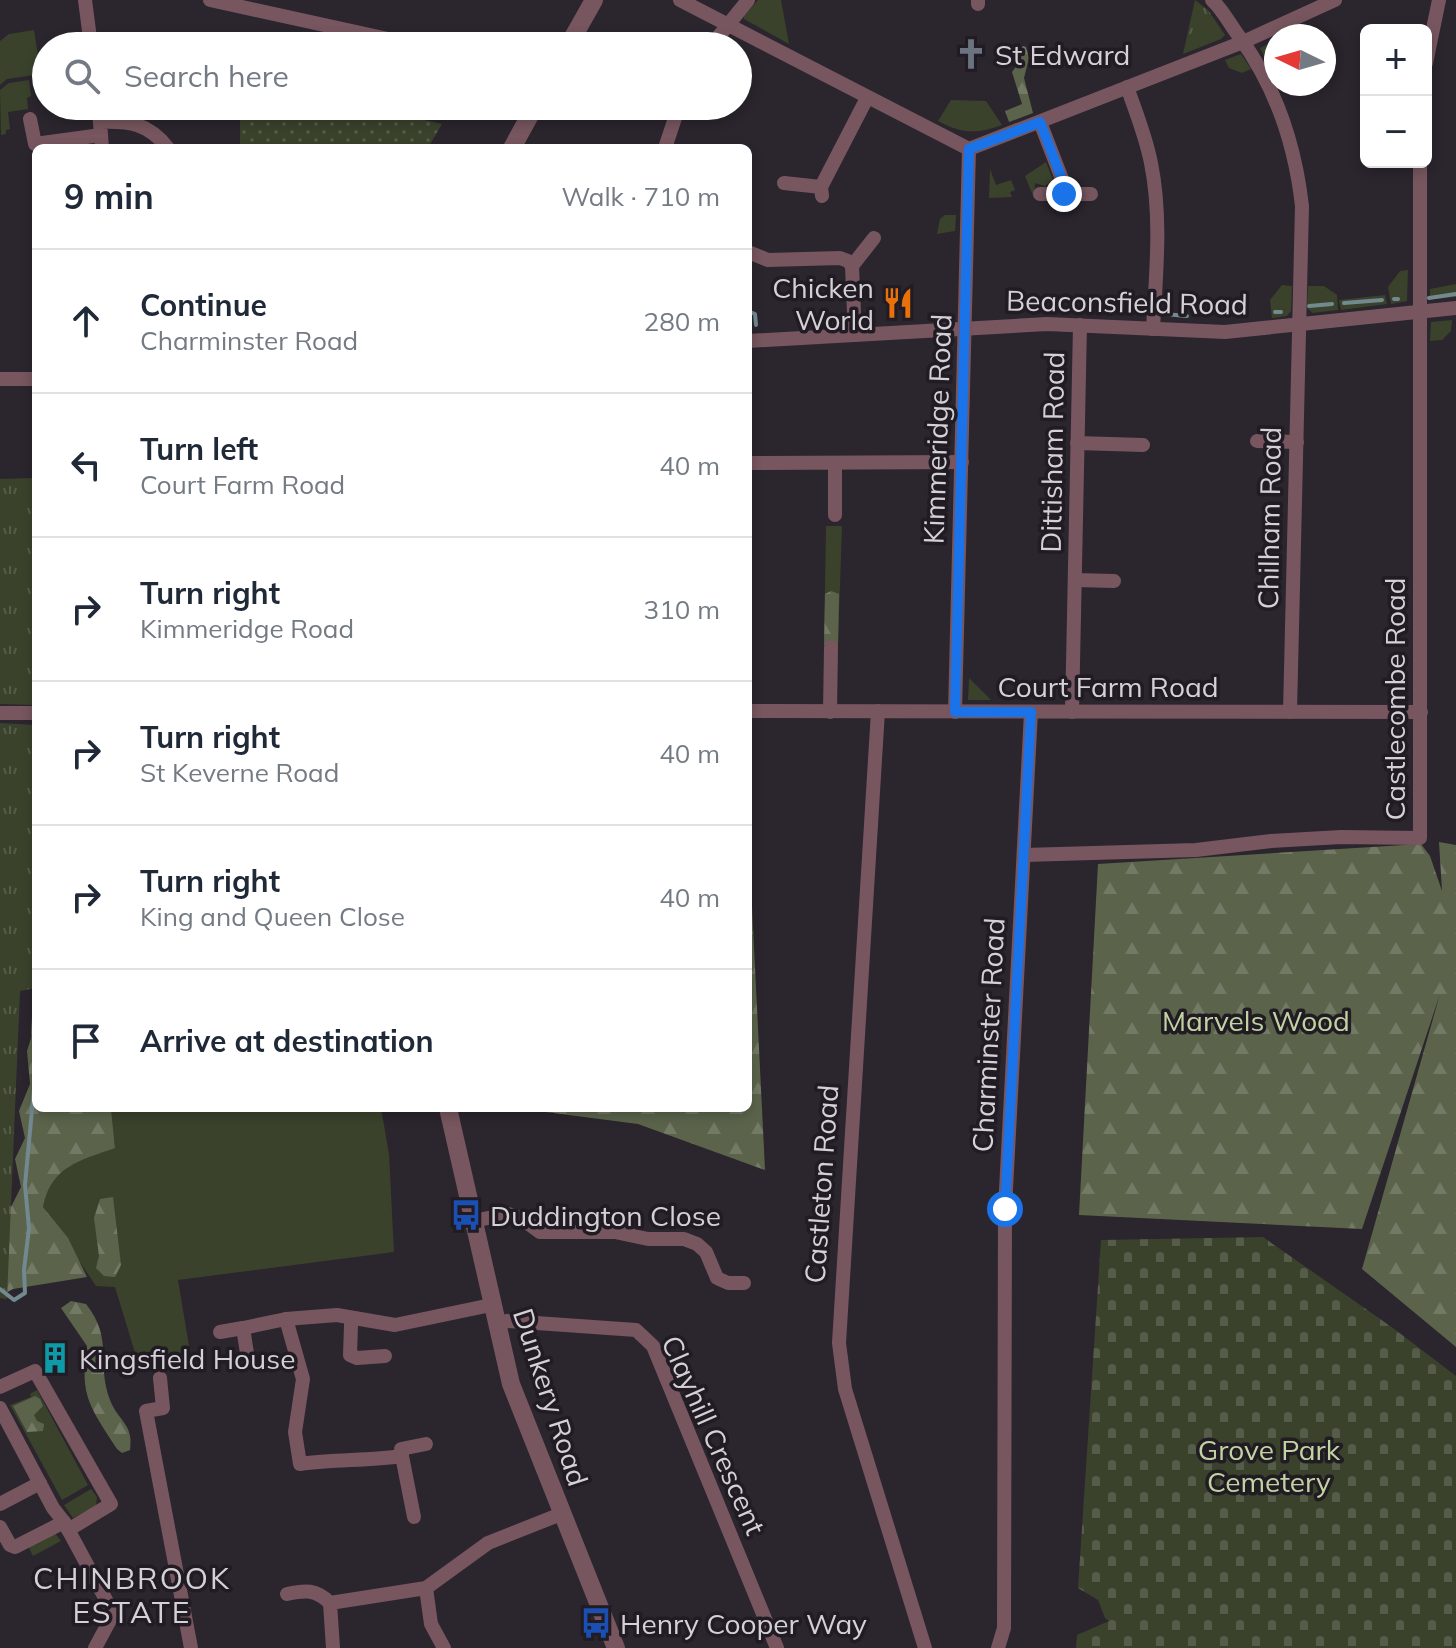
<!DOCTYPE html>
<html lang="en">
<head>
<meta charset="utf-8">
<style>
	body { margin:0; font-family:Mulish,sans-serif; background:#f6f6f7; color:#1f2937 }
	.controls { position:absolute; right:24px; top:24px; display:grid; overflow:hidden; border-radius:12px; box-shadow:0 4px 12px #0003 }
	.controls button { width:72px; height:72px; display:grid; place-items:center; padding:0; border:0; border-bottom:2px solid #e0e1e3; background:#fff; color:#1f2937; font:40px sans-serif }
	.compass { position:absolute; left:1264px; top:24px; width:72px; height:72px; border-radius:50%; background:#fff; box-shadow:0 4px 12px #0003; rotate:275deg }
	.stop { position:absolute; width:24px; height:24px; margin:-18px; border:6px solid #1a73e8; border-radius:50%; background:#fff }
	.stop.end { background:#1a73e8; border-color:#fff; box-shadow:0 2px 8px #0008 }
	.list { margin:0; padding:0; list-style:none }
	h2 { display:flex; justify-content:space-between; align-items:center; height:104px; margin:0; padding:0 32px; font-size:34px }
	h2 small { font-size:26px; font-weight:400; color:#747a83 }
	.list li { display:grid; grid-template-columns:52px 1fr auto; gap:24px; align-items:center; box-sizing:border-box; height:144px; padding:0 32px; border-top:2px solid #e0e1e3 }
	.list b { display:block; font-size:30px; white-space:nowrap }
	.list p { margin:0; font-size:26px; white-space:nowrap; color:#747a83 }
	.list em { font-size:26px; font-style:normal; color:#747a83 }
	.icon { flex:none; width:44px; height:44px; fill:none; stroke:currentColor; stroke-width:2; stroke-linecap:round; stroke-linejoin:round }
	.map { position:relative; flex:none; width:1456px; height:1648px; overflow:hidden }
	.search { position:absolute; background:#fff; box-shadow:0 4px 12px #0003; left:32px; top:32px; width:720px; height:88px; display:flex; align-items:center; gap:20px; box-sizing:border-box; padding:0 28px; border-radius:44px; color:#747a83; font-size:30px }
	.panel { position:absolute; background:#fff; box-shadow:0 4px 12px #0003; left:32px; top:144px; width:720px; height:968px; border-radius:12px }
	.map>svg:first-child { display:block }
	.grass { fill:#3a422c }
	.forest { fill:url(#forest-firs) }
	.cemetery { fill:url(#cemetery-stones) }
	.park { fill:url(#park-tufts) }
	.garden { fill:url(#garden-dots) }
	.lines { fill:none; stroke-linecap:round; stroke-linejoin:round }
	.stream { stroke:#738990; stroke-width:4 }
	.minor { stroke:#77565f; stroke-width:14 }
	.tertiary { stroke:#77565f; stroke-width:18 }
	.route { stroke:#1a73e8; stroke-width:10 }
	.labels { text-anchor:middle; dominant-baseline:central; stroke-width:7; stroke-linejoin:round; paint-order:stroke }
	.poi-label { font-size:28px; fill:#d4d0d6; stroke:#211b23; text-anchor:start }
	.street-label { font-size:28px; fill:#d4d0d6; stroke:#211b23 }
	.park-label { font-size:28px; fill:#c1d3a1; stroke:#211b23 }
	.neighbourhood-label { font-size:30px; letter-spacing:2px; fill:#d4d0d6; stroke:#211b23 }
</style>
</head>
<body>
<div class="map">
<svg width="1456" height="1648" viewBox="0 0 1456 1648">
	<defs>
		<pattern id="forest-firs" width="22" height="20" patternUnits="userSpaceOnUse" patternTransform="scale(2)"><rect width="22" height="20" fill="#5b644b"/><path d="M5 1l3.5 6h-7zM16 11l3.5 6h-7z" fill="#727964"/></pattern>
		<pattern id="cemetery-stones" width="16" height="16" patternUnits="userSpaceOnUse" patternTransform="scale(2)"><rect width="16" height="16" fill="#3a422c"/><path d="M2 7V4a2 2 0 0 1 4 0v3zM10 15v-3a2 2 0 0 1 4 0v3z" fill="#565c4a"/></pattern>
		<pattern id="park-tufts" width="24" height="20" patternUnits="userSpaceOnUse" patternTransform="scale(2)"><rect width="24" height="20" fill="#3a422c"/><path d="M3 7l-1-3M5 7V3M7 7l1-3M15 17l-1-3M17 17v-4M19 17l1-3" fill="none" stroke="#565c4a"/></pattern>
		<pattern id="garden-dots" width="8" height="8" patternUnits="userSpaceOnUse" patternTransform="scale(2)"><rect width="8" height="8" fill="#3a422c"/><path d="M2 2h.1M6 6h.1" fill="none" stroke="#565c4a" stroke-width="1.8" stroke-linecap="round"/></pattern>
	</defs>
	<rect width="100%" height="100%" fill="#2b252d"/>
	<g class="grass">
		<polygon points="758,0 781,0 789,44 744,19 744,16"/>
		<polygon points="34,30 41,74 7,79 0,85 0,41 9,34"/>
		<polygon points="1276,40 1276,63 1270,67 1260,48"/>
		<polygon points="1241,54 1251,69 1242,73 1229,68 1225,60"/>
		<polygon points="29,80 31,96 27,98 28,109 8,112 10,129 6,130 6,134 1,135 0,90 9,83"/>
		<path d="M951,100L986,101L1002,125C977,134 962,134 938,121Z"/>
		<polygon points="1046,162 1053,180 1045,186 1035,183 1034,198 1025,176"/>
		<polygon points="990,169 996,185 1011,180 1015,190 1010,192 1012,197 989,198"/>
		<polygon points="945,215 956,215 955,231 937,234 940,219"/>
		<polygon points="1408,270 1407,301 1391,304 1388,287 1400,271"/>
		<polygon points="1456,284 1456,297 1434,299 1430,296 1430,289"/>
		<polygon points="1282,285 1292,286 1291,311 1287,316 1272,318 1270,300"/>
		<polygon points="1308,286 1324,286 1337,295 1338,310 1313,313 1307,308"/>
		<polygon points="1385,295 1387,304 1341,310 1339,300"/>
		<polygon points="1452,320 1451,331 1442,340 1430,341 1431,322"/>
		<polygon points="826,526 842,526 838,645 824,645"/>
		<polygon points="969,678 991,700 968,700"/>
		<path d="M111,1108H381L389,1154L394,1252L178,1280L191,1358L139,1366L115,1287L96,1286L43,1207C51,1166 81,1160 115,1147Z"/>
		<polygon points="37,1390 88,1485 62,1500 10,1405 31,1397 30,1394"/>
		<polygon points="91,1489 97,1497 96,1506 73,1518 64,1505"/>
		<polygon points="54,1532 61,1541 33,1556 28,1546"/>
	</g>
	<g class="forest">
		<polygon points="1023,46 1026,47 1029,58 1024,78 1033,113 1009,122 1005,111 1022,104 1012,72 1018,64 1016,53"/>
		<polygon points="831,591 839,594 838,645 824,645 825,594"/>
		<polygon points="748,825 765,1170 638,1124 538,1111 537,1108 748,1108"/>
		<polygon points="1439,842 1456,845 1456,1347 1362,1269 1440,994 1362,1229 1079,1215 1098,864 1421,844 1430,856 1442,891"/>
		<path d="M36,1012V1108H111L115,1148C81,1160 51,1166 43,1207L68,1238L87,1277L13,1289L2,1295L0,1229L21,1187L15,1159L25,1138L19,1111L30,1084L27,1051L31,1038L32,1015Z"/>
		<polygon points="113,1197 121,1265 115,1277 104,1276 96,1268 99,1256 94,1218 100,1199"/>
		<path d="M71,1301L86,1304C114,1339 96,1363 110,1400C118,1421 134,1424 130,1450L122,1453L117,1449C91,1408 79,1397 87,1346L61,1308Z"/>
		<polygon points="35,1396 40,1399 43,1406 34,1415 37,1421 44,1424 43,1431 27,1432 13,1406"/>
	</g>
	<polygon class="cemetery" points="1263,1237 1393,1328 1456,1376 1456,1648 1076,1648 1077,1635 1109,1621 1105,1618 1098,1600 1078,1588 1101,1240"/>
	<g class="park">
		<polygon points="1195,0 1208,10 1225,35 1221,39 1183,54"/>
		<polygon points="36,478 36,705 0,704 0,479"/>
		<polygon points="0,723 36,725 36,988 20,991 7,1299 0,1298"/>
	</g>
	<polygon class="garden" points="240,106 363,106 442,124 428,148 240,148"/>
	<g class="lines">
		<g class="stream">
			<polyline points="1429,298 1456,294"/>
			<polyline points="1394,299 1398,299"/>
			<polyline points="1344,303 1382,300"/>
			<polyline points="1309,306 1332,304"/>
			<polyline points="1050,309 1092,310"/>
			<polyline points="748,311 755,314 756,325"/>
			<polyline points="1275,312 1281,312"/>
			<polyline points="1164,314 1187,316"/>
			<polyline points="0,1289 14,1300 25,1293 24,1270 29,1228 25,1185 36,1067"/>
		</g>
		<g class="minor">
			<polyline points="85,0 91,46"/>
			<polyline points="210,0 420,46"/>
			<polyline points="680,0 969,149 1243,42 1335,0"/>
			<path d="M1212,0C1223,10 1229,23 1238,35C1275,85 1295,144 1302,206L1290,712"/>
			<polyline points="978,4 978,0"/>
			<polyline points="711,46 748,0"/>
			<polyline points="1426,63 1439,0"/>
			<path d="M1127,87C1136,112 1146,137 1151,163C1162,218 1156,273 1153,329"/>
			<polyline points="98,106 100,122"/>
			<polyline points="30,119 35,144 101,135"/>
			<polyline points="1040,122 1062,179 1064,194"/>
			<path d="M102,148L100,122C130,121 148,123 168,148"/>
			<polyline points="665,148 679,106"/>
			<polyline points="784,183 821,187 822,196"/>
			<polyline points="821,187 867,98"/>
			<polyline points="1040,194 1091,194"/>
			<polyline points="748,252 768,260 840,258 848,261 852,266"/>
			<polyline points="855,335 852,266 874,238"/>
			<polyline points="748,341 1047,324 1225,332 1456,308"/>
			<polyline points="0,379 36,379"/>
			<polyline points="1257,441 1297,442"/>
			<polyline points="1077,443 1143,445"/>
			<polyline points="748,463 962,462"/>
			<polyline points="835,515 835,463"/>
			<polyline points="1075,580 1114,581"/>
			<polyline points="748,711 1421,712"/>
			<polyline points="878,711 839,1343 845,1389 925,1648"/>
			<polyline points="830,712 831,647"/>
			<polyline points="955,712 969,149"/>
			<polyline points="1072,712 1080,325"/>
			<polyline points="0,713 36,713"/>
			<polyline points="1024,855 1196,850 1271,841 1341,837 1420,838 1420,162"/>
			<polyline points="473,1221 508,1214 521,1218 540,1232 615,1232 648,1239 684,1239 697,1244 706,1252 717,1278 728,1283 744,1283"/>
			<polyline points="354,1318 351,1325 350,1355 357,1358 385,1356"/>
			<path d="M286,1319L303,1379L295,1432L300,1464C335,1459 367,1461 402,1456L414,1517"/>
			<polyline points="497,1323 507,1321 636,1330 653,1346 777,1648"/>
			<polyline points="220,1332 243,1328"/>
			<polyline points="247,1353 243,1328 286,1319 337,1315 395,1325 491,1305"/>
			<polyline points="160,1378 163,1408 146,1411 191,1648"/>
			<polyline points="0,1387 35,1371 111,1504 68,1530"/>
			<polyline points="0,1408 53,1508 64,1522 111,1609 109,1622 95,1648"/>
			<polyline points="402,1456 401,1449 426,1444"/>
			<polyline points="0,1504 40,1483"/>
			<polyline points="0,1527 10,1545 15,1547 64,1522"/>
			<polyline points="426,1588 431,1624 444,1648"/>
			<path d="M287,1594C305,1590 316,1589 330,1603"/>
			<polyline points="333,1648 330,1603 426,1588 488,1543 561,1514"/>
			<polyline points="998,1648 1004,1628 1005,1209 1031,712"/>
		</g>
		<g class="tertiary">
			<polyline points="568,46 594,0"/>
			<polyline points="512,148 535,106"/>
			<polyline points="448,1108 511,1384 616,1648"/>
		</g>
	</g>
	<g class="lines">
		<polyline class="route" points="1005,1209 1031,712 955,712 969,149 1040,122 1062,179 1064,194"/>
	</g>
	<defs>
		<symbol id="church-bare" viewBox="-9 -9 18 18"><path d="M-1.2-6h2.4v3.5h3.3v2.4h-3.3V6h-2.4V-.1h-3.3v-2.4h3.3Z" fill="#6b7280" stroke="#211b23" stroke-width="2.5" paint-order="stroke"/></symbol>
		<symbol id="restaurant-bare" viewBox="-9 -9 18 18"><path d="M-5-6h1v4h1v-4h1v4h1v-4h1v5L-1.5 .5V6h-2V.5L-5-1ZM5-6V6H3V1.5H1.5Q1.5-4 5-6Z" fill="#e8710a" stroke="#211b23" stroke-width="2.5" paint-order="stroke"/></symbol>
		<symbol id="bus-bare" viewBox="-9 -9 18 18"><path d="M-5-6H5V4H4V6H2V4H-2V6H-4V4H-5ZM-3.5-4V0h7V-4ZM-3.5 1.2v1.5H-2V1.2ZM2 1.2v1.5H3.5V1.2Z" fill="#1a4fb4" stroke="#211b23" stroke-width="2.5" paint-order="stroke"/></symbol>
		<symbol id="building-bare" viewBox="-9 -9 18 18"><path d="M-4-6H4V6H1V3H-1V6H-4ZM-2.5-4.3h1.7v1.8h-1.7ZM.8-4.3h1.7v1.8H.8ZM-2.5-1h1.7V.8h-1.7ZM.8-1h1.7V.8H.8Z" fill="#0f9aa8" stroke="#211b23" stroke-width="2.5" paint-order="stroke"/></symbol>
	</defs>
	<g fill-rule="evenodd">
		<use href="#church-bare" x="949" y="32" width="44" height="44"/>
		<use href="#restaurant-bare" x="876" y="281" width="44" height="44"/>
		<use href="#bus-bare" x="444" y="1193" width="44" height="44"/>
		<use href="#building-bare" x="33" y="1336" width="44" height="44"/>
		<use href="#bus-bare" x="574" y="1601" width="44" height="44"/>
	</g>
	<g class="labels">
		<g class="poi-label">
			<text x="995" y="54">St Edward</text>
			<text x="874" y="287" text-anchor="end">Chicken<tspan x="874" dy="32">World</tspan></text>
			<text x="490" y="1215">Duddington Close</text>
			<text x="79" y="1358">Kingsfield House</text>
			<text x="620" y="1623">Henry Cooper Way</text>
		</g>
		<g class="street-label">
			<text transform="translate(1127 302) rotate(1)">Beaconsfield Road</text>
			<text transform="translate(937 429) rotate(-88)">Kimmeridge Road</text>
			<text transform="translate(1052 452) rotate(-89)">Dittisham Road</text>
			<text transform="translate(1269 518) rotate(-89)">Chilham Road</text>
			<text x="1108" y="686">Court Farm Road</text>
			<text transform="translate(1394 699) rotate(-90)">Castlecombe Road</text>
			<text transform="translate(988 1035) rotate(-87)">Charminster Road</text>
			<text transform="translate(821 1184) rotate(-86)">Castleton Road</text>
			<text transform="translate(551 1397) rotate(72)">Dunkery Road</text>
			<text transform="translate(714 1435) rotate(66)">Clayhill Crescent</text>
		</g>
		<g class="park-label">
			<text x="1256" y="1020">Marvels Wood</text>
			<text x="1269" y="1449">Grove Park<tspan x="1269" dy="32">Cemetery</tspan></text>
		</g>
		<g class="neighbourhood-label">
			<text x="132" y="1578">CHINBROOK<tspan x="132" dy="34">ESTATE</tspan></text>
		</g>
	</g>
</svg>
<div class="controls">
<button>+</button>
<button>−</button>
</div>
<svg class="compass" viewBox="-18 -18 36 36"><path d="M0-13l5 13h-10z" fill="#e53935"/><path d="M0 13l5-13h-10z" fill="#747a83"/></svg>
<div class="stop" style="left:1005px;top:1209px"></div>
<div class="stop end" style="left:1064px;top:194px"></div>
<div class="search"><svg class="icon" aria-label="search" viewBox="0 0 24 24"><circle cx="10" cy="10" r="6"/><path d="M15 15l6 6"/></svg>Search here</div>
<section class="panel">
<h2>9 min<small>Walk · 710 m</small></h2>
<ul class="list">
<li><svg class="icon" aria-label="ahead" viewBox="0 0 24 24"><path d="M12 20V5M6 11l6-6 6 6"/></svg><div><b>Continue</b><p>Charminster Road</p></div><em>280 m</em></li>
<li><svg class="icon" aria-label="left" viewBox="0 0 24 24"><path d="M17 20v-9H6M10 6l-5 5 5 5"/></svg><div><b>Turn left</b><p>Court Farm Road</p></div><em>40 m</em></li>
<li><svg class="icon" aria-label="right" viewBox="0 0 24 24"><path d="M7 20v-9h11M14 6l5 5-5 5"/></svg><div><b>Turn right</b><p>Kimmeridge Road</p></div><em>310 m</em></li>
<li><svg class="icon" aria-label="right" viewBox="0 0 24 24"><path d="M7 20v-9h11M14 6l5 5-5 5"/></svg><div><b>Turn right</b><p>St Keverne Road</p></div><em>40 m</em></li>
<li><svg class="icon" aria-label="right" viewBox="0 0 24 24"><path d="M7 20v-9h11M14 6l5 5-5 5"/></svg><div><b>Turn right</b><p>King and Queen Close</p></div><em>40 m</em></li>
<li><svg class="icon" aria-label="arrive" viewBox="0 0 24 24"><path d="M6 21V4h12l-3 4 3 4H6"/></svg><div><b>Arrive at destination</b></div></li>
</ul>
</section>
</div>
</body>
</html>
